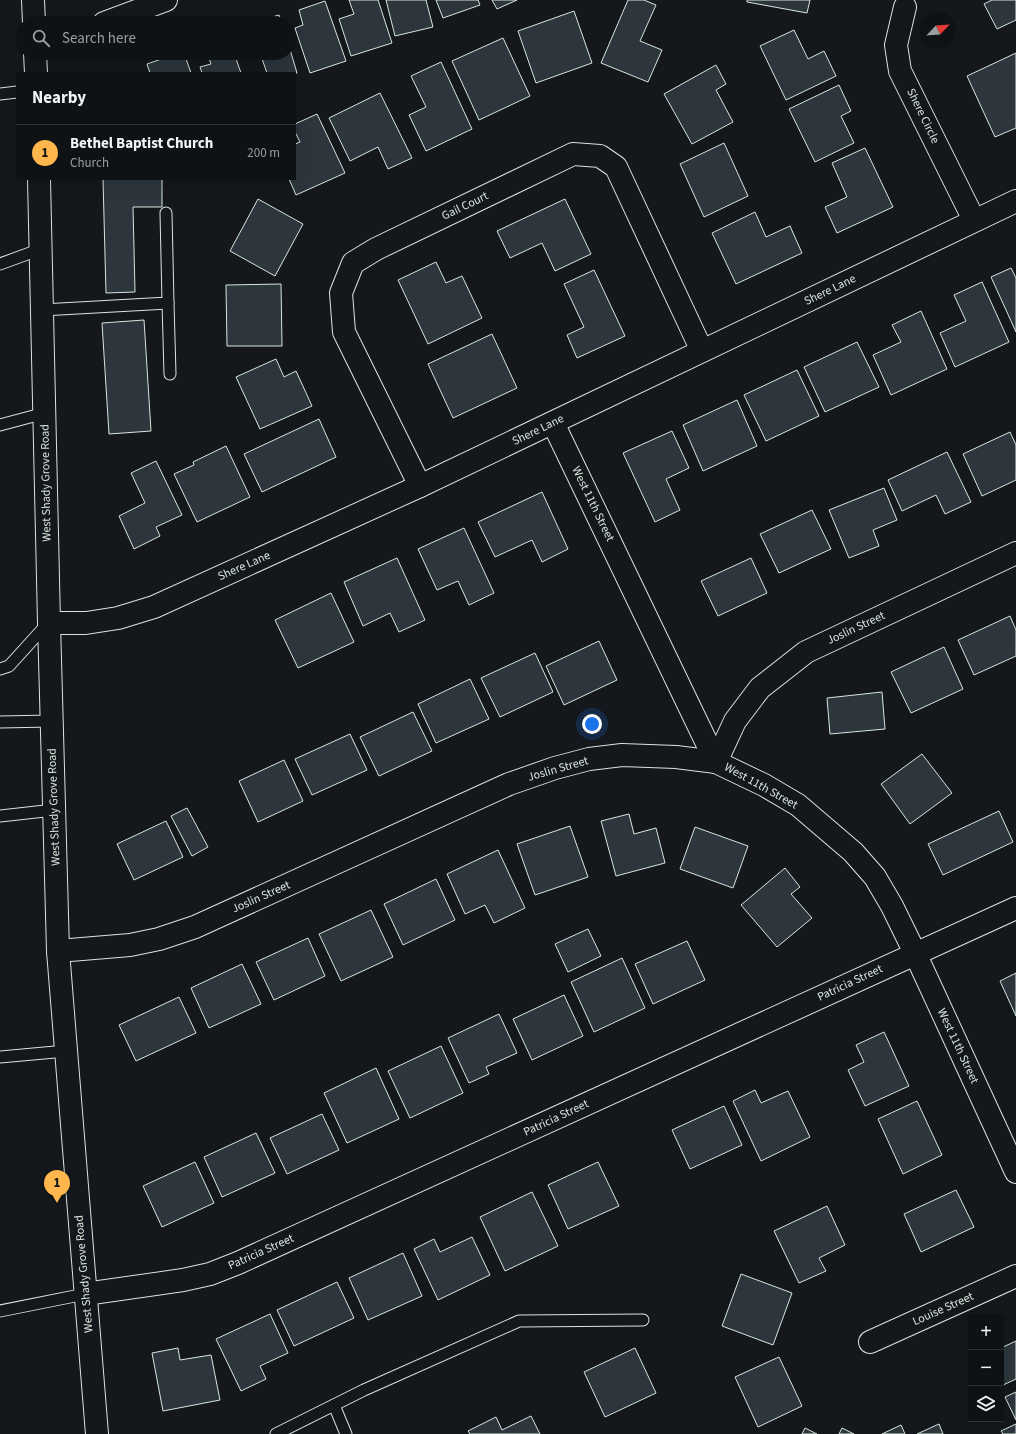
<!DOCTYPE html>
<html lang="en">
<head>
<meta charset="utf-8">
<style>
	body { margin:0; font-family:"Source Sans 3",sans-serif; background:#1d2022; color:#f1f3f6 }
	.controls { position:absolute; right:12px; bottom:12px; display:grid; overflow:hidden; border-radius:0px; box-shadow:0 4px 16px #0002 }
	.controls button { width:36px; height:36px; display:grid; place-items:center; padding:0; border:0; border-bottom:1px solid #2f3234; background:#0f1215; color:#f1f3f6; font:20px sans-serif }
	.compass { position:absolute; left:920px; top:12px; width:36px; height:36px; border-radius:50%; background:#0f1215; box-shadow:0 4px 16px #0002; rotate:65deg }
	.you { position:absolute; left:592px; top:724px; width:14px; height:14px; margin:-10px; border:3px solid #fff; border-radius:50%; background:#1a73e8; box-shadow:0 0 0 6px #1a73e833 }
	.badge { display:grid; place-items:center; width:26px; height:26px; border-radius:50%; background:#ffb74d; color:#111; font-size:13px; font-weight:700 }
	.pin { position:absolute; translate:-50% -33px; filter:drop-shadow(0 1px 2px #0008) }
	.pin::after { content:''; position:absolute; top:21px; width:14px; height:12px; background:inherit; clip-path:polygon(0 0,100% 0,50% 100%) }
	.list { margin:0; padding:0; list-style:none }
	h2 { display:flex; justify-content:space-between; align-items:center; height:52px; margin:0; padding:0 16px; font-size:17px }
	h2 small { font-size:13px; font-weight:400; color:#9b9ea0 }
	.list li { display:grid; grid-template-columns:26px 1fr auto; gap:12px; align-items:center; box-sizing:border-box; height:56px; padding:0 16px; border-top:1px solid #2f3234 }
	.list b { display:block; font-size:15px; white-space:nowrap }
	.list p { margin:0; font-size:13px; white-space:nowrap; color:#9b9ea0 }
	.list em { font-size:13px; font-style:normal; color:#9b9ea0 }
	.icon { flex:none; width:22px; height:22px; fill:none; stroke:currentColor; stroke-width:2; stroke-linecap:round; stroke-linejoin:round }
	.map { position:relative; flex:none; width:1016px; height:1434px; overflow:hidden }
	.search { position:absolute; background:#0f1215; box-shadow:0 4px 16px #0002; left:16px; top:16px; width:280px; height:44px; display:flex; align-items:center; gap:10px; box-sizing:border-box; padding:0 14px; border-radius:22px; color:#9b9ea0; font-size:15px }
	.panel { position:absolute; background:#0f1215; box-shadow:0 4px 16px #0002; left:16px; top:72px; width:280px; height:108px; border-radius:0px }
	.map>svg:first-child { display:block }
	.building { fill:#2c363c; stroke:#d8e6dc }
	.lines { fill:none; stroke-linecap:round; stroke-linejoin:round }
	.service-casing { stroke:#d8e6dc; stroke-width:13 }
	.minor-casing { stroke:#d8e6dc; stroke-width:24 }
	.secondary-casing { stroke:#d8e6dc; stroke-width:24 }
	.service { stroke:#14181c; stroke-width:11 }
	.minor { stroke:#14181c; stroke-width:22 }
	.secondary { stroke:#14181c; stroke-width:22 }
	.labels { text-anchor:middle; dominant-baseline:central; stroke-width:3; stroke-linejoin:round; paint-order:stroke }
	.street-label { font-size:12px; fill:#d8e6dc; stroke:#14181c }
</style>
</head>
<body>
<div class="map">
<svg width="1016" height="1434" viewBox="0 0 1016 1434">
	<rect width="100%" height="100%" fill="#14181c"/>
	<g class="building">
		<polygon points="349,0 378,0 392,43 351,56 339,19 354,14"/>
		<polygon points="386,0 426,0 433,27 395,36"/>
		<polygon points="436,0 478,0 480,5 443,18"/>
		<polygon points="492,0 517,0 497,9"/>
		<polygon points="628,0 644,0 656,5 640,41 662,50 648,82 601,63"/>
		<polygon points="747,0 810,0 807,13 747,2"/>
		<polygon points="992,0 1016,0 1016,20 997,29 984,4"/>
		<polygon points="325,1 346,61 310,73 295,28 303,25 299,10"/>
		<polygon points="574,11 592,63 536,83 518,31"/>
		<polygon points="279,15 282,23 252,23"/>
		<polygon points="794,30 808,59 824,51 836,76 786,100 760,46"/>
		<polygon points="503,38 530,96 479,120 452,61"/>
		<polygon points="289,46 297,73 267,73 260,53 289,53"/>
		<polygon points="179,53 184,53 191,73 150,73 147,64"/>
		<polygon points="207,53 234,53 241,73 202,73 200,67 211,64"/>
		<polygon points="1016,53 1016,128 995,137 967,76"/>
		<polygon points="441,62 472,129 426,151 409,115 426,107 411,76"/>
		<polygon points="716,65 726,84 716,90 733,122 692,144 664,94"/>
		<polygon points="839,85 851,111 841,116 854,143 815,162 789,109"/>
		<polygon points="380,93 412,158 388,169 378,147 350,161 329,118"/>
		<polygon points="317,114 345,173 296,195 289,179 295,179 295,144 300,142 295,132 295,124"/>
		<polygon points="724,143 748,196 704,217 680,164"/>
		<polygon points="865,148 893,207 837,233 825,207 847,197 832,163"/>
		<polygon points="103,179 162,179 162,207 133,207 135,292 106,293"/>
		<polygon points="258,199 303,224 275,276 230,251"/>
		<polygon points="565,199 591,254 555,271 542,243 510,258 497,231"/>
		<polygon points="755,212 766,237 790,226 802,253 736,284 712,233"/>
		<polygon points="436,262 446,283 462,276 482,318 428,344 398,280"/>
		<polygon points="1011,268 1016,278 1016,332 991,277"/>
		<polygon points="594,270 625,336 577,358 567,335 584,327 564,284"/>
		<polygon points="982,282 1009,342 955,367 940,333 966,321 954,295"/>
		<polygon points="281,284 282,346 227,346 226,285"/>
		<polygon points="921,311 947,369 891,395 873,355 901,342 892,325"/>
		<polygon points="144,320 151,431 109,434 102,323"/>
		<polygon points="492,334 517,388 453,418 428,364"/>
		<polygon points="857,342 879,387 825,412 804,367"/>
		<polygon points="276,359 284,377 296,371 312,406 260,429 236,377"/>
		<polygon points="797,370 819,416 766,441 744,395"/>
		<polygon points="737,400 757,446 703,471 683,425"/>
		<polygon points="319,419 336,457 262,492 244,454"/>
		<polygon points="672,431 689,468 666,479 680,510 655,522 623,453"/>
		<polygon points="1010,432 1016,445 1016,480 982,496 963,454"/>
		<polygon points="226,446 250,497 197,522 174,474 194,465 193,462"/>
		<polygon points="947,452 971,502 945,514 936,495 902,511 888,480"/>
		<polygon points="156,461 182,515 156,527 160,536 134,549 119,516 145,503 131,473"/>
		<polygon points="884,488 897,520 873,530 879,546 849,558 829,510"/>
		<polygon points="542,492 568,549 542,562 532,540 495,557 478,522"/>
		<polygon points="812,510 831,549 779,573 760,534"/>
		<polygon points="464,528 494,593 469,605 458,581 437,590 418,549"/>
		<polygon points="397,558 425,620 399,632 390,613 363,626 344,582"/>
		<polygon points="751,558 767,593 718,616 701,581"/>
		<polygon points="331,593 354,642 298,668 275,620"/>
		<polygon points="1010,616 1016,630 1016,656 974,675 958,640"/>
		<polygon points="599,641 617,680 564,705 546,666"/>
		<polygon points="944,647 963,689 911,713 891,672"/>
		<polygon points="535,653 553,692 500,717 481,678"/>
		<polygon points="470,679 489,719 436,743 418,704"/>
		<polygon points="882,692 885,729 830,734 827,698"/>
		<polygon points="413,712 432,751 379,776 360,737"/>
		<polygon points="350,734 367,770 312,795 295,759"/>
		<polygon points="922,754 952,793 910,824 881,784"/>
		<polygon points="284,760 303,801 258,822 239,781"/>
		<polygon points="187,808 208,847 192,856 171,816"/>
		<polygon points="999,811 1013,842 943,875 928,844"/>
		<polygon points="629,814 634,834 656,828 665,863 616,876 601,821"/>
		<polygon points="166,821 183,857 134,880 117,844"/>
		<polygon points="570,826 588,877 535,895 517,844"/>
		<polygon points="695,827 748,846 733,888 680,869"/>
		<polygon points="498,850 525,908 494,923 485,905 465,914 447,874"/>
		<polygon points="785,868 800,887 791,894 812,918 777,947 741,905"/>
		<polygon points="436,879 455,920 403,945 384,904"/>
		<polygon points="371,910 393,957 341,981 319,934"/>
		<polygon points="588,929 601,956 568,972 555,944"/>
		<polygon points="308,938 325,976 274,1000 256,962"/>
		<polygon points="687,941 705,980 653,1004 635,964"/>
		<polygon points="622,958 645,1008 594,1032 571,982"/>
		<polygon points="242,964 261,1004 209,1028 191,988"/>
		<polygon points="1016,973 1016,1016 1000,981"/>
		<polygon points="564,995 583,1036 532,1060 513,1019"/>
		<polygon points="179,997 196,1033 136,1061 119,1025"/>
		<polygon points="499,1014 517,1053 486,1067 489,1074 469,1083 448,1038"/>
		<polygon points="884,1032 909,1086 865,1106 848,1070 864,1062 856,1045"/>
		<polygon points="441,1046 463,1093 410,1118 388,1071"/>
		<polygon points="376,1068 399,1119 347,1143 324,1093"/>
		<polygon points="755,1090 761,1103 788,1091 810,1137 761,1161 733,1101"/>
		<polygon points="917,1101 942,1155 903,1174 878,1119"/>
		<polygon points="724,1106 742,1145 690,1169 672,1130"/>
		<polygon points="322,1114 339,1150 287,1174 270,1138"/>
		<polygon points="256,1133 275,1173 222,1197 204,1157"/>
		<polygon points="195,1162 214,1203 162,1227 143,1186"/>
		<polygon points="598,1162 619,1206 568,1229 548,1185"/>
		<polygon points="956,1190 974,1227 921,1252 904,1214"/>
		<polygon points="532,1192 558,1246 505,1271 480,1217"/>
		<polygon points="827,1206 845,1245 819,1258 826,1271 799,1283 774,1231"/>
		<polygon points="472,1237 490,1275 438,1300 414,1249 434,1239 440,1252"/>
		<polygon points="403,1253 422,1296 368,1320 349,1278"/>
		<polygon points="741,1274 792,1293 773,1345 722,1326"/>
		<polygon points="337,1282 354,1318 294,1346 277,1310"/>
		<polygon points="270,1314 288,1353 260,1366 266,1379 241,1391 216,1339"/>
		<polygon points="1016,1341 1016,1379 1001,1386 1001,1348"/>
		<polygon points="178,1348 180,1360 211,1355 220,1400 163,1411 152,1353"/>
		<polygon points="635,1348 656,1393 605,1417 584,1372"/>
		<polygon points="779,1357 802,1406 758,1427 735,1377"/>
		<polygon points="1016,1392 1016,1420 1005,1397"/>
		<polygon points="531,1416 540,1434 470,1434 468,1431 496,1417 502,1430"/>
		<polygon points="939,1424 943,1434 917,1434"/>
		<polygon points="1016,1424 1016,1434 1003,1434 1001,1431"/>
		<polygon points="901,1425 905,1434 882,1434"/>
		<polygon points="805,1428 817,1434 802,1434"/>
		<polygon points="842,1428 854,1434 839,1434"/>
	</g>
	<g class="lines">
		<defs>
			<g id="service">
				<polyline points="0,94 17,92"/>
				<polyline points="0,264 41,249"/>
				<polyline points="168,303 170,374"/>
				<polyline points="42,310 168,303 166,213"/>
				<polyline points="0,425 45,413"/>
				<polyline points="0,669 9,666 48,623"/>
				<polyline points="0,722 51,721"/>
				<polyline points="0,816 54,810"/>
				<polyline points="0,1057 66,1051"/>
				<polyline points="0,1311 85,1294"/>
				<polyline points="334,1405 346,1434"/>
				<polyline points="276,1434 364,1390 519,1321 643,1320"/>
			</g>
			<g id="minor">
				<polyline points="905,7 896,45 900,71 974,220"/>
				<polyline points="104,23 166,0"/>
				<polyline points="553,423 716,762"/>
				<polyline points="420,486 344,332 341,293 353,263 376,249 573,154 600,156 616,167 702,351"/>
				<polyline points="49,623 86,623 118,618 154,607 420,486 1016,201"/>
				<polyline points="716,762 735,721 760,688 806,652 1016,553"/>
				<polyline points="58,951 130,945 159,939 195,927 509,784 555,768 589,759 622,755 676,757 716,762 764,785 798,805 853,852 875,877 892,906 915,953 1016,1172"/>
				<polyline points="85,1294 183,1280 210,1274 238,1263 1016,908"/>
				<polyline points="870,1342 1016,1276"/>
			</g>
			<g id="secondary">
				<polyline points="33,0 34,23"/>
				<polyline points="35,53 36,73"/>
				<polyline points="39,179 49,623 58,951 97,1434"/>
			</g>
		</defs>
		<use href="#service" class="service-casing"/>
		<use href="#minor" class="minor-casing"/>
		<use href="#secondary" class="secondary-casing"/>
		<use href="#service" class="service"/>
		<use href="#minor" class="minor"/>
		<use href="#secondary" class="secondary"/>
	</g>
	<g class="labels">
		<g class="street-label">
			<text transform="translate(923 116) rotate(64)">Shere Circle</text>
			<text transform="translate(465 206) rotate(-26)">Gail Court</text>
			<text transform="translate(830 290) rotate(-26)">Shere Lane</text>
			<text transform="translate(538 430) rotate(-26)">Shere Lane</text>
			<text transform="translate(46 483) rotate(-91)">West Shady Grove Road</text>
			<text transform="translate(593 504) rotate(64)">West 11th Street</text>
			<text transform="translate(244 566) rotate(-24)">Shere Lane</text>
			<text transform="translate(856 628) rotate(-25)">Joslin Street</text>
			<text transform="translate(558 769) rotate(-16)">Joslin Street</text>
			<text transform="translate(761 786) rotate(29)">West 11th Street</text>
			<text transform="translate(54 807) rotate(-92)">West Shady Grove Road</text>
			<text transform="translate(261 897) rotate(-24)">Joslin Street</text>
			<text transform="translate(850 983) rotate(-25)">Patricia Street</text>
			<text transform="translate(958 1046) rotate(65)">West 11th Street</text>
			<text transform="translate(556 1118) rotate(-25)">Patricia Street</text>
			<text transform="translate(261 1252) rotate(-24)">Patricia Street</text>
			<text transform="translate(84 1274) rotate(-95)">West Shady Grove Road</text>
			<text transform="translate(943 1309) rotate(-24)">Louise Street</text>
		</g>
	</g>
</svg>
<div class="controls">
<button>+</button>
<button>−</button>
<button><svg class="icon" aria-label="layers" viewBox="0 0 24 24"><path d="M12 4l9 5-9 5-9-5zM3 14l9 5 9-5"/></svg></button>
</div>
<svg class="compass" viewBox="-18 -18 36 36"><path d="M0-13l5 13h-10z" fill="#e53935"/><path d="M0 13l5-13h-10z" fill="#9b9ea0"/></svg>
<div class="you"></div>
<div class="pin badge" style="left:57px;top:1203px">1</div>
<div class="search"><svg class="icon" aria-label="search" viewBox="0 0 24 24"><circle cx="10" cy="10" r="6"/><path d="M15 15l6 6"/></svg>Search here</div>
<section class="panel">
<h2>Nearby<small></small></h2>
<ul class="list">
<li><span class="badge">1</span><div><b>Bethel Baptist Church</b><p>Church</p></div><em>200 m</em></li>
</ul>
</section>
</div>
</body>
</html>
